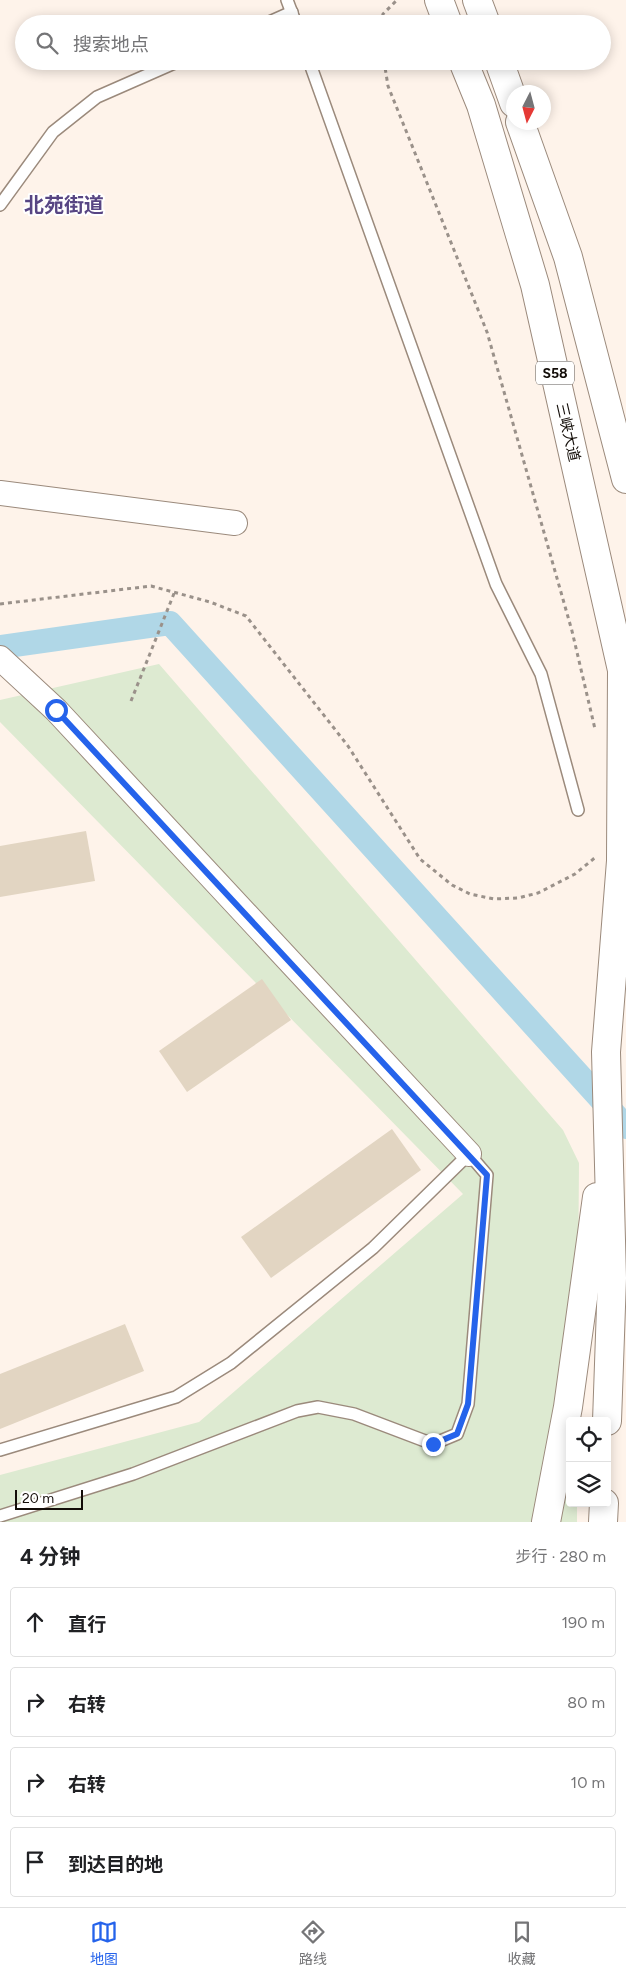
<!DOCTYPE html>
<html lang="zh">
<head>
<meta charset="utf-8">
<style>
	body { margin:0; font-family:Figtree,"Noto Sans SC",sans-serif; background:#f6f6f6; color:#202124 }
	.controls { position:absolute; right:15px; bottom:15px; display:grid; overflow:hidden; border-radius:5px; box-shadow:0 2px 12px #0003 }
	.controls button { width:45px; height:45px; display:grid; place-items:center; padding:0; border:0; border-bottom:1px solid #e0e0e0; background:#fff; color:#202124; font:25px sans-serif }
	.compass { position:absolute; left:506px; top:85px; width:45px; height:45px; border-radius:50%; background:#fff; box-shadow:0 2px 12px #0003; rotate:186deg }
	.scale { position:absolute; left:15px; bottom:12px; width:68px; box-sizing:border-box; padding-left:5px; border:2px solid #130d08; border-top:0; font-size:14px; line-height:18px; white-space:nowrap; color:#130d08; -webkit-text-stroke:4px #fff; paint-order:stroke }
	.stop { position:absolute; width:15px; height:15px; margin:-11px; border:4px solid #2563eb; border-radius:50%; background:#fff }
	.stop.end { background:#2563eb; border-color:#fff; box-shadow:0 1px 5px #0008 }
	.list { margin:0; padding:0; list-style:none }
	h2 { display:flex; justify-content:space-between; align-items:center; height:65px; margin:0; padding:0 20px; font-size:21px }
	h2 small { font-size:16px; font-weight:400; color:#757577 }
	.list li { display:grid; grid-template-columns:32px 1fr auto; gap:15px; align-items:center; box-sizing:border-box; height:70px; margin:0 10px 10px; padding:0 10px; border:1px solid #e0e0e0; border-radius:5px }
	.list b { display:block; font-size:19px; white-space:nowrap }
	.list em { font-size:16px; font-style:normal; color:#757577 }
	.icon { flex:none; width:28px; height:28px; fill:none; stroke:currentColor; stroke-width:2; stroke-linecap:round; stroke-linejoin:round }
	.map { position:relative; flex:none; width:626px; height:1522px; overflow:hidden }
	.search { position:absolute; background:#fff; box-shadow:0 2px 12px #0003; left:15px; right:15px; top:15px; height:55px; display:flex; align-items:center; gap:12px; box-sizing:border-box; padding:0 18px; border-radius:28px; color:#757577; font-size:19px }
	.sheet { height:385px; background:#fff }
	nav { display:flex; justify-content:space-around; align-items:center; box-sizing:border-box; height:70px; border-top:1px solid #e0e0e0; background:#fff; font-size:14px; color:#757577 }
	nav a { display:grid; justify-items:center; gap:2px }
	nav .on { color:#2563eb }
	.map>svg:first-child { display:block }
	.green { fill:#ddead1 }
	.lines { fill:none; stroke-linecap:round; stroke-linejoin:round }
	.canal { stroke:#b0d7e7; stroke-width:24 }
	.building { fill:#e2d5c2 }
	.service-casing { stroke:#9b8a7c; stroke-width:14 }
	.minor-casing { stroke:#9b8a7c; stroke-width:26 }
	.motorway-casing { stroke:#9b8a7c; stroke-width:30 }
	.path { stroke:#9a918a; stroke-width:3; stroke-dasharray:4 4; stroke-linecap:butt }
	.service { stroke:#fff; stroke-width:11 }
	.minor { stroke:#fff; stroke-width:24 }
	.motorway { stroke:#fff; stroke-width:28 }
	.route { stroke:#2563eb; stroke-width:6 }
	.labels { text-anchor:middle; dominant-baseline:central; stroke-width:4; stroke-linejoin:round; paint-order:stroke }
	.shield { fill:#fff; stroke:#5a5652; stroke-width:1 }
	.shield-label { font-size:14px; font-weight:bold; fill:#130d08 }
	.street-label { font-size:15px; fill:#130d08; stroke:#fff }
	.district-label { font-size:20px; font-weight:bold; fill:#574583; stroke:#fff }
</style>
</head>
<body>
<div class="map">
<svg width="626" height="1522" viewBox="0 0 626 1522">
	<rect width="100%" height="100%" fill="#fef3ea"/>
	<polygon class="green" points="159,664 563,1130 579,1163 577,1421 570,1421 570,1503 577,1503 577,1522 0,1522 0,1475 199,1422 463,1194 0,722 0,700"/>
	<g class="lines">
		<polyline class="canal" points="0,647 170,623 626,1127"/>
	</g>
	<g class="building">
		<polygon points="86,831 95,881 0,897 0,846"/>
		<polygon points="262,979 291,1020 187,1092 159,1051"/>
		<polygon points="392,1129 421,1170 271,1278 241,1237"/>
		<polygon points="125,1324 144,1371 0,1429 0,1374"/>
	</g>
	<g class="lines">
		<defs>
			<g id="service">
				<polyline points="287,0 296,24"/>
				<polyline points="265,24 292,12"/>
				<polyline points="309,61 496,584 541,674 578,810"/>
				<polyline points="0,205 53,132 97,97 179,61"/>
				<polyline points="0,1450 176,1397 231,1363 373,1248 469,1154 487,1175 468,1404 457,1434 433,1444 354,1414 318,1407 297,1411 133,1474 0,1516"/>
			</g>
			<g id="minor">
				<polyline points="0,493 235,523"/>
				<polyline points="0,658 56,710 469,1154"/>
			</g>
			<g id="motorway">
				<polyline points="439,0 448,24"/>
				<polyline points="477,0 486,24"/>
				<polyline points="463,61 481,105 535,285 626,688"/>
				<polyline points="499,61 514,103"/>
				<polyline points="520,122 568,257 626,479"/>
				<polyline points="607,1421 612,1278 606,1052 621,861 622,671"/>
				<polyline points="546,1522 568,1407 597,1197"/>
				<polyline points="603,1522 604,1503"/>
			</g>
		</defs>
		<use href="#service" class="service-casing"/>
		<use href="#minor" class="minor-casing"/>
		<use href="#motorway" class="motorway-casing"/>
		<g class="path">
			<polyline points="381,24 383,14 396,1"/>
			<polyline points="384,61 388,86 487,332 572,631 595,729"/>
			<polyline points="0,604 151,586 210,602 246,616 348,746 420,859 452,885 470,894 494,899 518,898 538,893 575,874 597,856"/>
			<polyline points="131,701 175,591"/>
		</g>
		<use href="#service" class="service"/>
		<use href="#minor" class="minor"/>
		<use href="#motorway" class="motorway"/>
	</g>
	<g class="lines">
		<polyline class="route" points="56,710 487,1175 468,1404 457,1434 433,1444"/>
	</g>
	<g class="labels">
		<rect class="shield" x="536" y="361.5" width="38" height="23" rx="4"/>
		<g class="shield-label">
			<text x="555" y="373">S58</text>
		</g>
		<g class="street-label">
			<text transform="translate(568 432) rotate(77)">三峡大道</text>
		</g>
		<g class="district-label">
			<text x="64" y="205">北苑街道</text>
		</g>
	</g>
</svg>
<div class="controls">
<button><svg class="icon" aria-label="locate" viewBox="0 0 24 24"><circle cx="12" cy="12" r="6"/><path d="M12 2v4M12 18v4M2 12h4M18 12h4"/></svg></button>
<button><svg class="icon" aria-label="layers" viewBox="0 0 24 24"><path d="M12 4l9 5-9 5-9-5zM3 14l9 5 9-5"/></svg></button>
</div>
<svg class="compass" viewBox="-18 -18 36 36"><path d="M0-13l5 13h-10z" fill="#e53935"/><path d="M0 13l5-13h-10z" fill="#757577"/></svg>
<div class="scale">20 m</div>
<div class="stop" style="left:56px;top:710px"></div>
<div class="stop end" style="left:433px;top:1444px"></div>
<div class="search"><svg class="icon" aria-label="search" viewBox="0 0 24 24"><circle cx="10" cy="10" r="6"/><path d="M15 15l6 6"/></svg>搜索地点</div>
</div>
<section class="sheet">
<h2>4 分钟<small>步行 · 280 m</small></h2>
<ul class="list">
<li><svg class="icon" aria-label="ahead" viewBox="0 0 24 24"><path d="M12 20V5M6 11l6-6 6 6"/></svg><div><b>直行</b></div><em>190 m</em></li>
<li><svg class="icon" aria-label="right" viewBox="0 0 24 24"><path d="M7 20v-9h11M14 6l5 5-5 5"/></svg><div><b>右转</b></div><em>80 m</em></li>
<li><svg class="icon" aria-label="right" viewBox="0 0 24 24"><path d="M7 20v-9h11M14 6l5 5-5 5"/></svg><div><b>右转</b></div><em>10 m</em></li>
<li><svg class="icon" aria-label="arrive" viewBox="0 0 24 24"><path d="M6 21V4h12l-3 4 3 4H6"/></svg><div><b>到达目的地</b></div></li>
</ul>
</section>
<nav>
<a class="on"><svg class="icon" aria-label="map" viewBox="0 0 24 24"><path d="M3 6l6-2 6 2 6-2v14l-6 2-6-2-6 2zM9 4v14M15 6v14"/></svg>地图</a>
<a><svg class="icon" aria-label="directions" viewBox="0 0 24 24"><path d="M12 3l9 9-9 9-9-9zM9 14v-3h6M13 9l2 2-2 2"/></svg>路线</a>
<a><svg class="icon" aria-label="saved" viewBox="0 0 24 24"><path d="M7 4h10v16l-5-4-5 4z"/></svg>收藏</a>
</nav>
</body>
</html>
